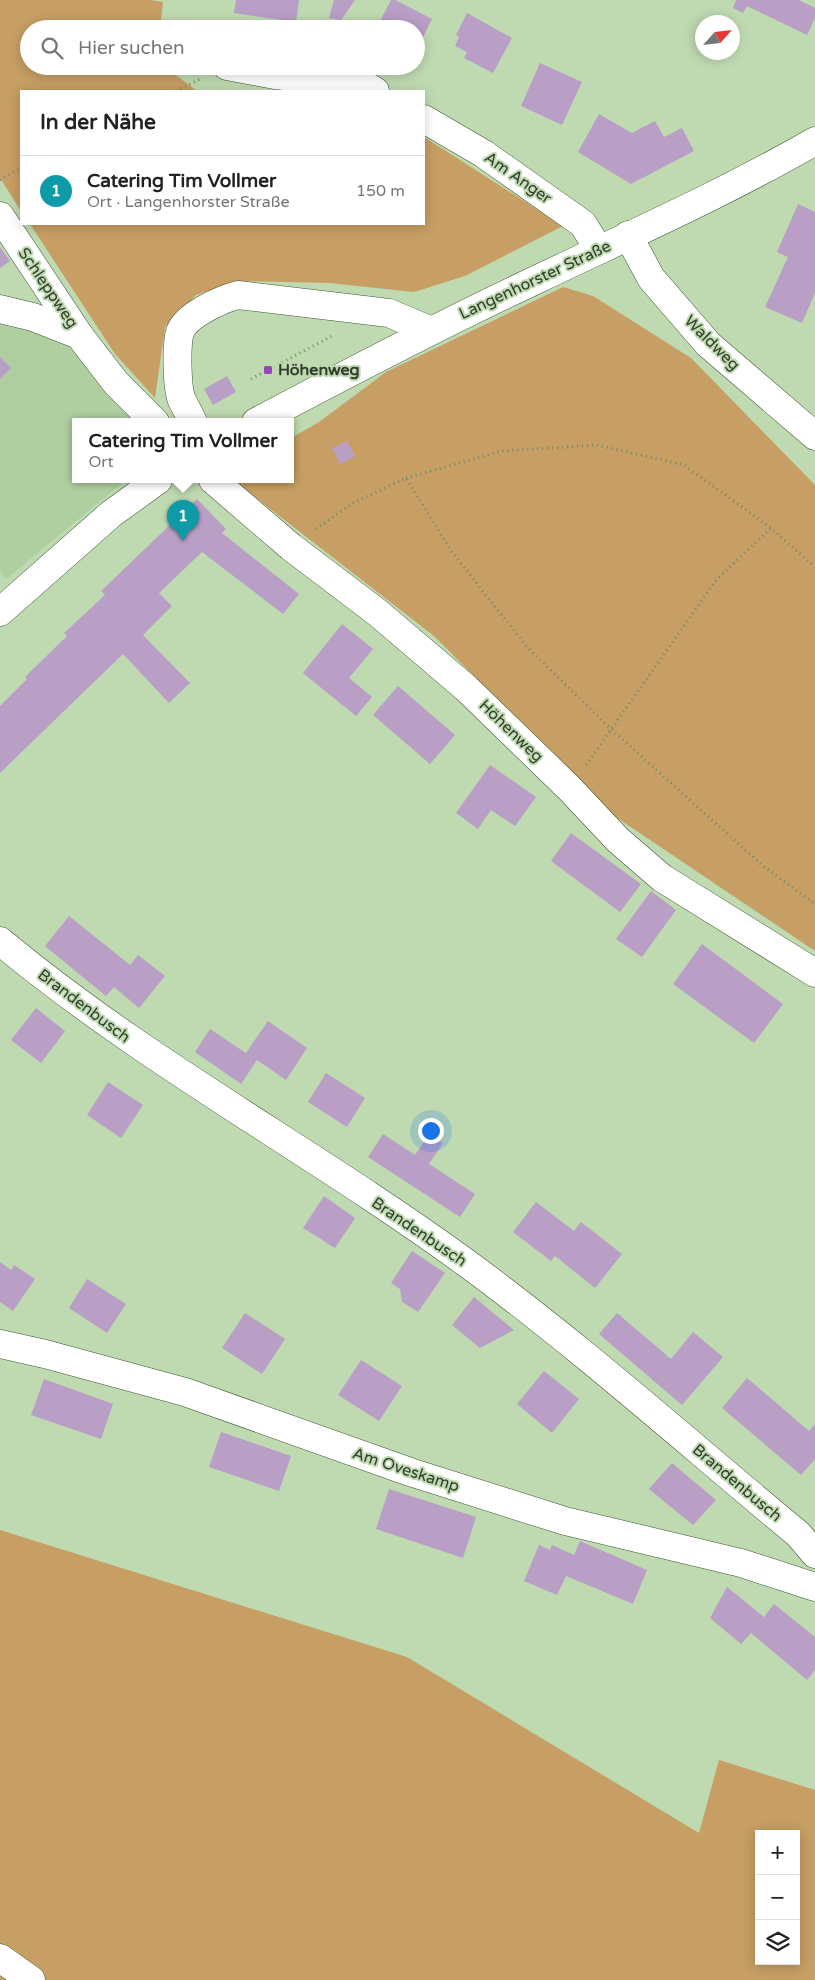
<!DOCTYPE html>
<html lang="de">
<head>
<meta charset="utf-8">
<style>
	body { margin:0; font-family:"Varela Round",sans-serif; background:#f2f2f2; color:#222 }
	.controls { position:absolute; right:15px; bottom:15px; display:grid; overflow:hidden; border-radius:0px; box-shadow:0 2px 12px #0003 }
	.controls button { width:45px; height:45px; display:grid; place-items:center; padding:0; border:0; border-bottom:1px solid #e0e0e0; background:#fff; color:#222; font:25px sans-serif }
	.compass { position:absolute; left:695px; top:15px; width:45px; height:45px; border-radius:50%; background:#fff; box-shadow:0 2px 12px #0003; rotate:63deg }
	.you { position:absolute; left:430px; top:1130px; width:18px; height:18px; margin:-12px; border:4px solid #fff; border-radius:50%; background:#1a73e8; box-shadow:0 0 0 8px #1a73e833 }
	.badge { display:grid; place-items:center; width:32px; height:32px; border-radius:50%; background:#2563eb; color:#fff; font-size:16px; font-weight:700 }
	.pin { position:absolute; translate:-50% -41px; filter:drop-shadow(0 1px 2px #0008) }
	.pin::after { content:''; position:absolute; top:26px; width:18px; height:15px; background:inherit; clip-path:polygon(0 0,100% 0,50% 100%) }
	.popup { position:absolute; left:72px; top:418px; width:222px; height:65px; box-sizing:border-box; display:grid; place-content:center; border-radius:0px; background:#fff; filter:drop-shadow(0 1px 4px #0005); font-size:16px; white-space:nowrap; color:#767676 }
	.popup b { font-size:19px; color:#222 }
	.popup::after { content:''; position:absolute; left:50%; top:100%; margin-left:-10px; border:10px solid transparent; border-top-color:#fff }
	.list { margin:0; padding:0; list-style:none }
	h2 { display:flex; justify-content:space-between; align-items:center; height:65px; margin:0; padding:0 20px; font-size:21px }
	h2 small { font-size:16px; font-weight:400; color:#767676 }
	.list li { display:grid; grid-template-columns:32px 1fr auto; gap:15px; align-items:center; box-sizing:border-box; height:70px; padding:0 20px; border-top:1px solid #e0e0e0 }
	.list b { display:block; font-size:19px; white-space:nowrap }
	.list p { margin:0; font-size:16px; white-space:nowrap; color:#767676 }
	.list em { font-size:16px; font-style:normal; color:#767676 }
	.icon { flex:none; width:28px; height:28px; fill:none; stroke:currentColor; stroke-width:2; stroke-linecap:round; stroke-linejoin:round }
	.map { position:relative; flex:none; width:815px; height:1980px; overflow:hidden }
	.search { position:absolute; background:#fff; box-shadow:0 2px 12px #0003; left:20px; top:20px; width:405px; height:55px; display:flex; align-items:center; gap:12px; box-sizing:border-box; padding:0 18px; border-radius:28px; color:#767676; font-size:19px }
	.panel { position:absolute; background:#fff; box-shadow:0 2px 12px #0003; left:20px; top:90px; width:405px; height:135px; border-radius:0px }
	.map>svg:first-child { display:block }
	.built { fill:#b0cfa1 }
	.green { fill:#c79e64; fill-rule:evenodd }
	.building { fill:#b99ec6 }
	.lines { fill:none; stroke-linecap:round; stroke-linejoin:round }
	.minor-casing { stroke:#3e5531; stroke-width:29 }
	.path { stroke:#75886c; stroke-width:3; stroke-dasharray:1 4; stroke-linecap:butt }
	.minor { stroke:#fff; stroke-width:28 }
	.poi-dot { fill:#9646b6; stroke:#bfdab1; stroke-width:2 }
	.labels { text-anchor:middle; dominant-baseline:central; stroke-width:4; stroke-linejoin:round; paint-order:stroke }
	.street-label { font-size:16px; fill:#313c2c; stroke:#bfdab1 }
	.poi-label { font-size:16px; font-weight:bold; fill:#313c2c; stroke:#bfdab1; text-anchor:start }
</style>
</head>
<body>
<div class="map">
<svg width="815" height="1980" viewBox="0 0 815 1980">
	<rect width="100%" height="100%" fill="#bfdab1"/>
	<polygon class="built" points="0,322 72,343 137,422 76,422 76,480 126,480 6,579 0,570"/>
	<g class="green">
		<polygon points="0,0 150,0 163,2 160,29 29,29 29,66 164,66 197,91 21,91 21,211 0,178"/>
		<polygon points="424,137 563,226 465,276 414,292 329,283 239,281 196,295 165,327 155,398 115,354 30,224 424,224"/>
		<polygon points="563,287 593,296 691,358 815,485 815,951 613,815 434,636 233,480 290,480 291,438 319,422 386,372"/>
		<path d="M0,1530L407,1657L699,1833L719,1760L815,1790V1980H0ZM759,1834H796V1961H759Z"/>
	</g>
	<g class="building">
		<polygon points="236,0 299,0 296,22 234,13"/>
		<polygon points="334,0 355,0 341,20 329,18"/>
		<polygon points="391,0 395,0 432,19 416,51 416,29 376,29"/>
		<polygon points="736,0 799,0 815,8 815,18 807,35 747,6 743,13 733,8"/>
		<polygon points="467,13 512,38 493,73 464,58 467,52 455,46 459,37 456,35"/>
		<polygon points="540,63 582,82 562,125 521,106"/>
		<polygon points="599,114 632,133 655,121 664,137 682,128 694,151 631,184 578,152"/>
		<polygon points="798,204 815,212 815,293 802,323 765,307 788,257 777,252"/>
		<polygon points="0,247 10,261 0,268"/>
		<polygon points="0,357 11,368 0,379"/>
		<polygon points="227,376 236,392 213,405 204,389"/>
		<polygon points="347,441 355,456 340,464 332,448"/>
		<polygon points="197,499 226,529 222,533 299,594 283,614 202,552 159,593 172,606 143,635 190,683 169,703 123,654 0,773 0,706 27,679 25,677 67,636 64,633 105,595 101,591"/>
		<polygon points="342,624 373,649 349,678 372,697 356,716 303,673"/>
		<polygon points="398,686 455,735 430,764 373,715"/>
		<polygon points="490,765 536,797 515,826 491,810 478,829 456,813"/>
		<polygon points="571,833 641,884 620,912 551,861"/>
		<polygon points="651,891 676,910 642,957 616,939"/>
		<polygon points="69,916 130,965 138,955 165,976 139,1008 114,987 106,996 45,946"/>
		<polygon points="702,944 783,1004 754,1043 673,984"/>
		<polygon points="36,1008 65,1031 41,1063 11,1040"/>
		<polygon points="268,1021 307,1048 286,1080 257,1060 241,1084 195,1052 210,1029 246,1053"/>
		<polygon points="326,1073 365,1098 347,1127 308,1102"/>
		<polygon points="108,1082 143,1105 121,1138 87,1115"/>
		<polygon points="383,1134 415,1155 429,1134 443,1143 429,1164 475,1194 460,1217 368,1157"/>
		<polygon points="324,1196 355,1218 335,1248 303,1228"/>
		<polygon points="536,1202 574,1231 581,1222 622,1254 595,1288 555,1256 551,1261 513,1232"/>
		<polygon points="412,1251 445,1273 418,1312 402,1302 400,1289 391,1283"/>
		<polygon points="0,1262 11,1270 14,1265 35,1279 13,1311 0,1302"/>
		<polygon points="87,1279 126,1304 107,1333 69,1308"/>
		<polygon points="474,1297 514,1330 480,1348 452,1325"/>
		<polygon points="245,1313 285,1339 262,1374 222,1348"/>
		<polygon points="617,1313 671,1359 693,1332 723,1357 682,1405 599,1334"/>
		<polygon points="361,1360 402,1386 379,1421 338,1395"/>
		<polygon points="544,1371 579,1399 552,1433 517,1404"/>
		<polygon points="747,1378 809,1431 815,1424 815,1459 801,1475 722,1408"/>
		<polygon points="44,1379 113,1404 101,1439 31,1415"/>
		<polygon points="221,1432 291,1456 279,1491 209,1467"/>
		<polygon points="672,1463 716,1500 693,1525 649,1489"/>
		<polygon points="389,1489 476,1517 463,1558 376,1529"/>
		<polygon points="580,1541 647,1570 633,1604 566,1576 557,1595 524,1581 539,1545 550,1550 552,1545 574,1555"/>
		<polygon points="727,1587 764,1617 774,1604 815,1637 815,1670 807,1680 751,1633 741,1644 710,1618"/>
	</g>
	<g class="lines">
		<defs>
			<g id="minor">
				<polyline points="227,66 275,75 363,84 375,91"/>
				<polyline points="424,119 484,154 583,224 599,250"/>
				<polyline points="0,216 79,335"/>
				<polyline points="628,235 651,278 708,344 815,436"/>
				<polyline points="0,309 33,317 79,335 116,383 155,422"/>
				<path d="M193,422C190,414 184,406 181,398C177,385 176,345 180,332C186,315 222,299 238,295L389,313L429,330"/>
				<path d="M256,422C350,372 444,323 540,278C632,234 727,192 815,141"/>
				<polyline points="213,480 291,547 378,613 466,688 569,788 618,840 662,878 815,973"/>
				<polyline points="0,612 111,514 158,480"/>
				<path d="M0,941C145,1062 313,1151 465,1262C581,1347 688,1443 798,1534L815,1554"/>
				<polyline points="0,1344 45,1354 185,1392 410,1472 565,1521 741,1563 815,1587"/>
				<polyline points="0,1958 31,1980"/>
			</g>
		</defs>
		<use href="#minor" class="minor-casing"/>
		<g class="path">
			<polyline points="176,91 202,78"/>
			<polyline points="0,180 21,168"/>
			<polyline points="251,379 332,336"/>
			<polyline points="406,478 502,451 597,445 684,465 771,528 815,567"/>
			<polyline points="316,529 353,503 406,478 452,552 527,647 611,729 763,866 815,904"/>
			<polyline points="586,765 717,579 771,528"/>
		</g>
		<use href="#minor" class="minor"/>
	</g>
	<rect class="poi-dot" x="263" y="365" width="10" height="10" rx="2.5"/>
	<g class="labels">
		<g class="street-label">
			<text transform="translate(518 178) rotate(35)">Am Anger</text>
			<text transform="translate(535 280) rotate(-25)">Langenhorster Straße</text>
			<text transform="translate(48 288) rotate(56)">Schleppweg</text>
			<text transform="translate(712 343) rotate(45)">Waldweg</text>
			<text transform="translate(511 731) rotate(44)">Höhenweg</text>
			<text transform="translate(84 1006) rotate(37)">Brandenbusch</text>
			<text transform="translate(419 1232) rotate(34)">Brandenbusch</text>
			<text transform="translate(406 1470) rotate(18)">Am Oveskamp</text>
			<text transform="translate(737 1483) rotate(40)">Brandenbusch</text>
		</g>
		<g class="poi-label">
			<text x="278" y="370">Höhenweg</text>
		</g>
	</g>
</svg>
<div class="controls">
<button>+</button>
<button>−</button>
<button><svg class="icon" aria-label="layers" viewBox="0 0 24 24"><path d="M12 4l9 5-9 5-9-5zM3 14l9 5 9-5"/></svg></button>
</div>
<svg class="compass" viewBox="-18 -18 36 36"><path d="M0-13l5 13h-10z" fill="#e53935"/><path d="M0 13l5-13h-10z" fill="#767676"/></svg>
<div class="you"></div>
<div class="pin badge" style="left:183px;top:541px;background:#0f9aa8">1</div>
<div class="popup"><b>Catering Tim Vollmer</b>Ort</div>
<div class="search"><svg class="icon" aria-label="search" viewBox="0 0 24 24"><circle cx="10" cy="10" r="6"/><path d="M15 15l6 6"/></svg>Hier suchen</div>
<section class="panel">
<h2>In der Nähe<small></small></h2>
<ul class="list">
<li><span class="badge" style="background:#0f9aa8">1</span><div><b>Catering Tim Vollmer</b><p>Ort · Langenhorster Straße</p></div><em>150 m</em></li>
</ul>
</section>
</div>
</body>
</html>
